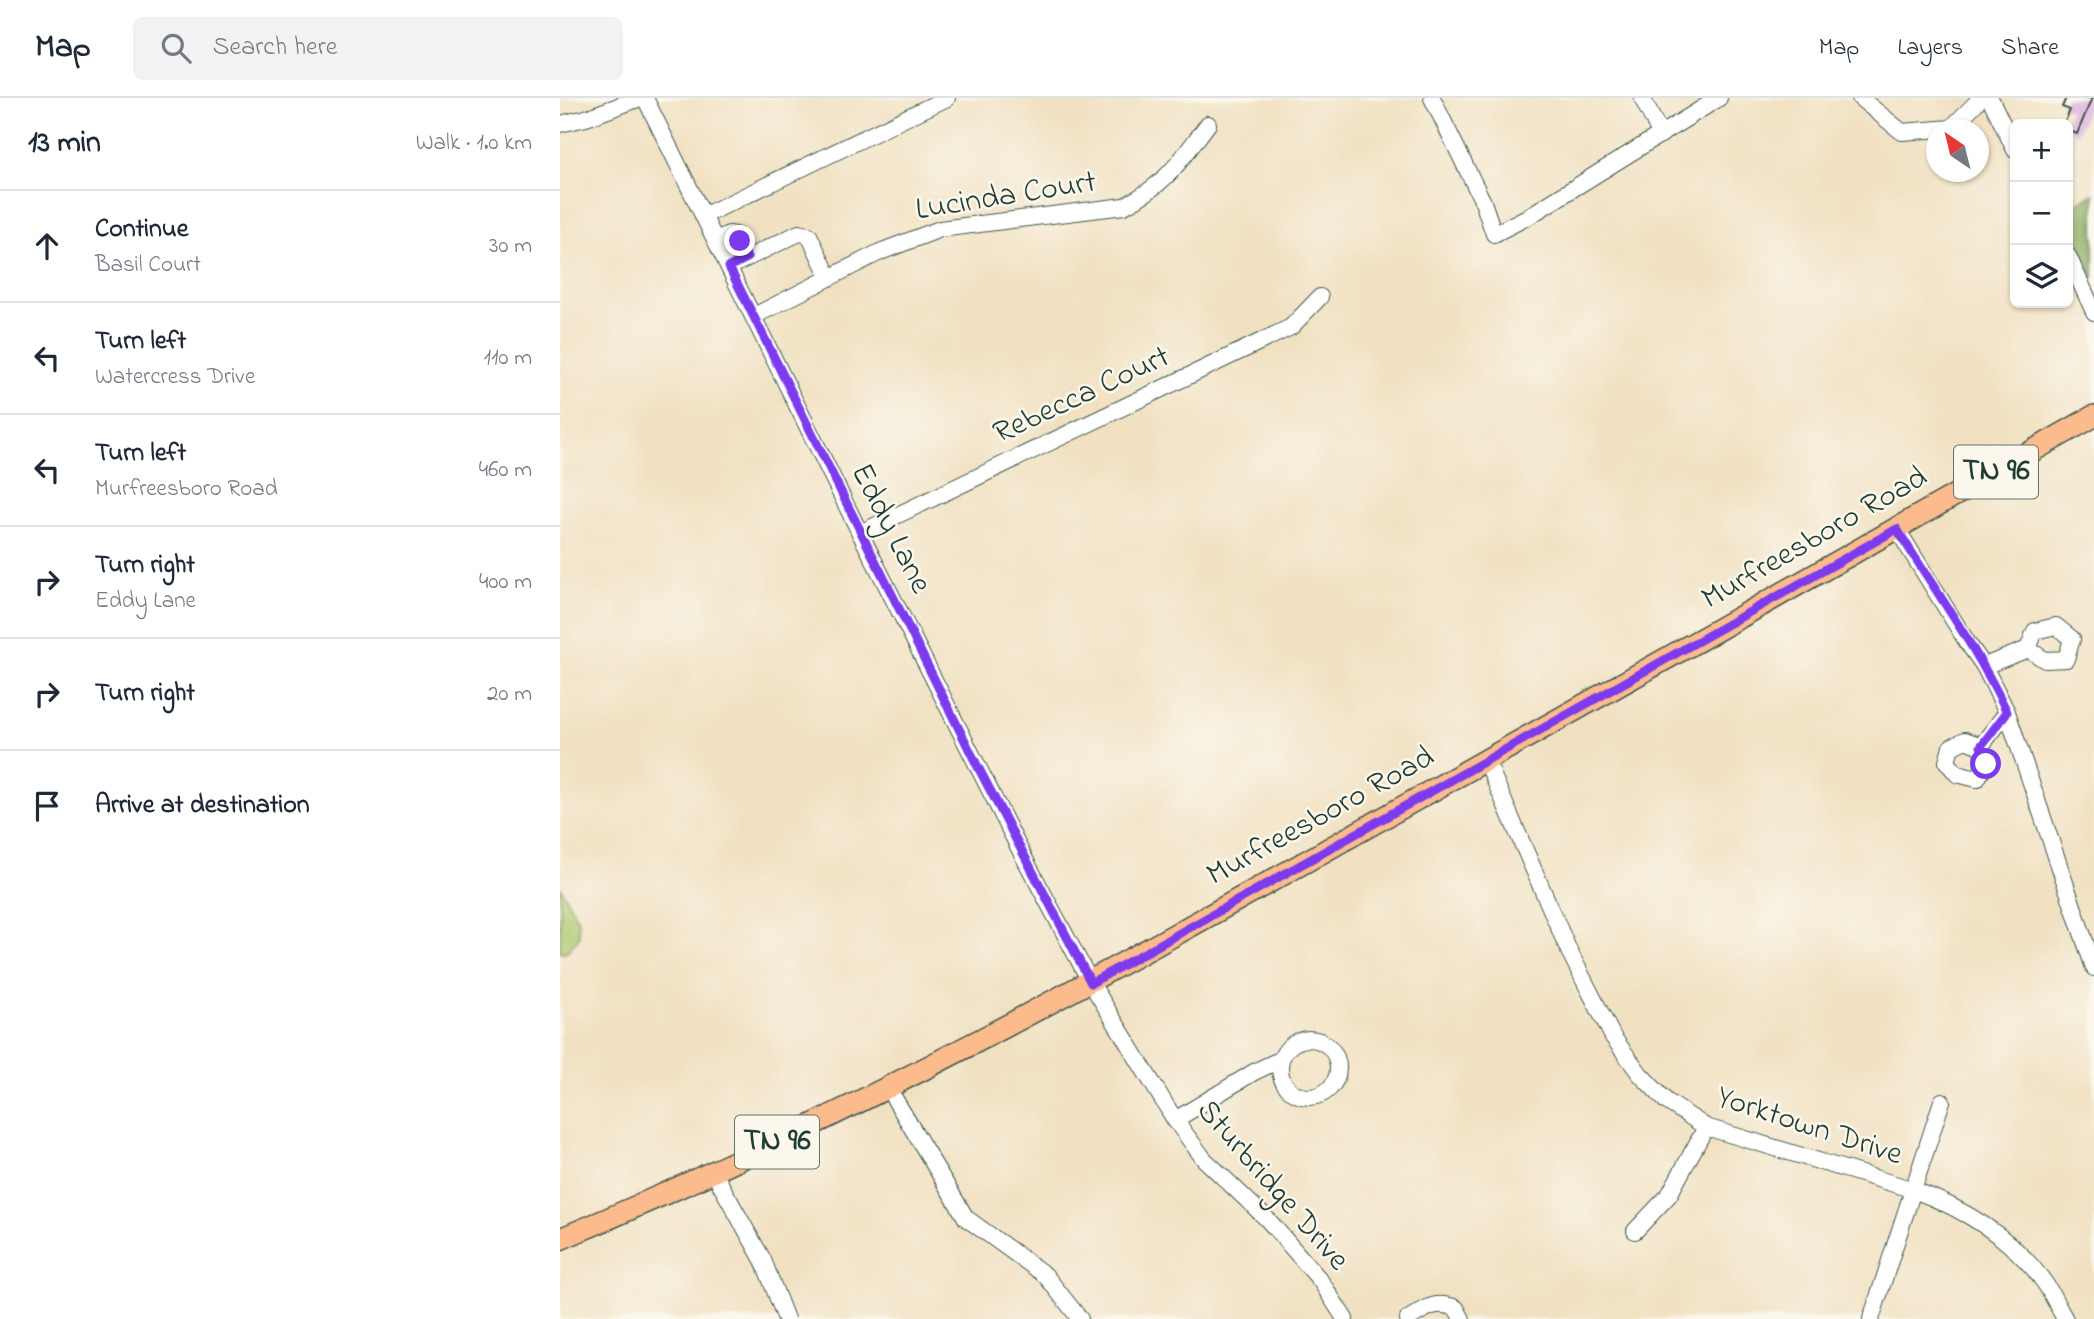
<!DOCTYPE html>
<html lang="en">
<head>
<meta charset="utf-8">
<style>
	body { margin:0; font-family:"Indie Flower",sans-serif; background:#f2f2f3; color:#1f2937 }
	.controls { position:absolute; right:21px; top:21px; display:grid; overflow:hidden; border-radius:10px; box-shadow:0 2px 5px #0004 }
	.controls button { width:63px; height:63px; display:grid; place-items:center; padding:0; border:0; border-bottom:2px solid #e0e1e3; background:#fff; color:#1f2937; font:35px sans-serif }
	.compass { position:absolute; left:1366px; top:21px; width:63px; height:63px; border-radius:50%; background:#fff; box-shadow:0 2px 5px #0004; rotate:325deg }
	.stop { position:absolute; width:21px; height:21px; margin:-16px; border:5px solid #7c3aed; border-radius:50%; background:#fff }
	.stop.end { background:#7c3aed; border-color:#fff; box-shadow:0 2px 7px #0008 }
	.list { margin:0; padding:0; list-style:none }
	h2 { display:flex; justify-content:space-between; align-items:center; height:91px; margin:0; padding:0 28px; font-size:30px }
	h2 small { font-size:23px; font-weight:400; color:#747a83 }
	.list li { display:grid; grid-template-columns:46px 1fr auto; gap:21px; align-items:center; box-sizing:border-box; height:112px; padding:0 28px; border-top:2px solid #e0e1e3 }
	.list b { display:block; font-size:26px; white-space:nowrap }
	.list p { margin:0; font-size:23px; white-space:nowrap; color:#747a83 }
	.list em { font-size:23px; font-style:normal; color:#747a83 }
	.icon { flex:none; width:38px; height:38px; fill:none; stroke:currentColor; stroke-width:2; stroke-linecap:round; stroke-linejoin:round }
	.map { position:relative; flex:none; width:1534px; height:1221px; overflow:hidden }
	header { display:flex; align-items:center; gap:42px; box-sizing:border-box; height:98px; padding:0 35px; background:#fff; border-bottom:2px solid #e0e1e3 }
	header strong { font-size:33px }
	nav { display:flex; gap:38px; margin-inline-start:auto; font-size:24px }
	.search { width:490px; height:63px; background:#f2f2f3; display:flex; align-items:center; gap:18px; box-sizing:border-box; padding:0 24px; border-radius:10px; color:#747a83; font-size:26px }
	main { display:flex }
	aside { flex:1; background:#fff }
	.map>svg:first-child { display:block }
	.green { fill:#acc76d; stroke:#668250; stroke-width:2 }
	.forest { fill:#89ac60; stroke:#54744a; stroke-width:2 }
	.building { fill:#d098d8 }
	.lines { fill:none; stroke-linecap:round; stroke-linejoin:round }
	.minor-casing { stroke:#3e5649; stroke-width:18 }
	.major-casing { stroke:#3e5649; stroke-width:24 }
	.minor { stroke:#fff; stroke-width:16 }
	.major { stroke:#fbbb8d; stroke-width:21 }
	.route { stroke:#7c3aed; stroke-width:9 }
	.labels { text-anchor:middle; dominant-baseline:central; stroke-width:5; stroke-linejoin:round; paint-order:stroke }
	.shield { fill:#fbf7ec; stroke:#61756b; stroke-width:2 }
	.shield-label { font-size:30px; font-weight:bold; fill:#1f3d34 }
	.street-label { font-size:32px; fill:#1f3d34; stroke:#fbf7ec }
</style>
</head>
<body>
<header>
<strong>Map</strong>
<div class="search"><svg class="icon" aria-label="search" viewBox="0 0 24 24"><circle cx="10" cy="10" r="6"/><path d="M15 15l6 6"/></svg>Search here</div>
<nav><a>Map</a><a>Layers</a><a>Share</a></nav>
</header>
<main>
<aside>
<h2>13 min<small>Walk · 1.0 km</small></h2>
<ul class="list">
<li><svg class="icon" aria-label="ahead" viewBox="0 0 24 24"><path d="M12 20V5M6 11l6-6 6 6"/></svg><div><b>Continue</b><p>Basil Court</p></div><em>30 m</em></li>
<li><svg class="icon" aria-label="left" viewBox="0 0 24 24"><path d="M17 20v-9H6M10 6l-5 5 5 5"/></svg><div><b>Turn left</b><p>Watercress Drive</p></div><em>110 m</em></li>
<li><svg class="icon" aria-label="left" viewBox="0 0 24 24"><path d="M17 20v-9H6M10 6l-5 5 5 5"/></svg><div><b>Turn left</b><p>Murfreesboro Road</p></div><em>460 m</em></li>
<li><svg class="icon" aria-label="right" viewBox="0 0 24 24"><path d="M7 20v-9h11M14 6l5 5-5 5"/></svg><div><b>Turn right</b><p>Eddy Lane</p></div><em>400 m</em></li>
<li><svg class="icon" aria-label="right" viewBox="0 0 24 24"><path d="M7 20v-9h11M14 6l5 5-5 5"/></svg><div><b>Turn right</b></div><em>20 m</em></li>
<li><svg class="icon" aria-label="arrive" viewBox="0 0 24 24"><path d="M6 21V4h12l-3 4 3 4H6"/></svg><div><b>Arrive at destination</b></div></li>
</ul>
</aside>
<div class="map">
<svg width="1534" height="1221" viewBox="0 0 1534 1221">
	<rect width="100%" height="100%" fill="#fbf7ec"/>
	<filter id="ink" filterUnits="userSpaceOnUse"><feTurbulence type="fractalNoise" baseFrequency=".0143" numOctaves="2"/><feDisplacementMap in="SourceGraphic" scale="14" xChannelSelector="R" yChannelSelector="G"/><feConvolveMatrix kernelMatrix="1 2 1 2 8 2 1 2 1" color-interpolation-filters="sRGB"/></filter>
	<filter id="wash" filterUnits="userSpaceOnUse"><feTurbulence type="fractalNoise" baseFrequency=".00686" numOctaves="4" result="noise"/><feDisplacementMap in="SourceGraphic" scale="28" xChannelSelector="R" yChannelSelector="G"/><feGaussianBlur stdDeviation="1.57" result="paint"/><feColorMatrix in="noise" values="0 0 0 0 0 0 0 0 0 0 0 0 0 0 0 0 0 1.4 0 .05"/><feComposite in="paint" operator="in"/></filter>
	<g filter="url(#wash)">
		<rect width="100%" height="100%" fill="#f1e1c2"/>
		<polygon class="green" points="0,788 18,823 19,839 7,853 0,854"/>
		<polygon class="forest" points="1534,96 1534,180 1508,125 1508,110"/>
		<g id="blocks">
			<polygon class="building" points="1506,0 1532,0 1517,36 1508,32 1508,26 1504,26 1510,12 1502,9"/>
		</g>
	</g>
	<g filter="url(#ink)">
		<use href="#blocks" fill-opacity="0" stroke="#3e5649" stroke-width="2"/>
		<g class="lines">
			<defs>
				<g id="minor">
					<polyline points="85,0 300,435 460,752 531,885 615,1022 644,1061 708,1122 760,1182 785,1221"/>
					<polyline points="872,0 923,104 934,136 969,118 1159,0"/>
					<polyline points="1082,0 1101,37"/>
					<polyline points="1300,0 1342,34 1391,30 1421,0"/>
					<polyline points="1430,0 1455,52"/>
					<polyline points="0,26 26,20 80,0"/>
					<polyline points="143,118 387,0"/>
					<polyline points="156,142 169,136 175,137 187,160"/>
					<polyline points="1508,158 1534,214"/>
					<polyline points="169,169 239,135 249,137 269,179"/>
					<path d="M194,218L320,154L380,131L564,108C607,86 620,63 648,26"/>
					<polyline points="1337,431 1407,544 1424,568 1447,614 1534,870"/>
					<polyline points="300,435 731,229 760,199"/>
					<polyline points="1424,568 1468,551 1485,562 1506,561 1512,541 1496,528 1475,533 1468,551"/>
					<polyline points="1421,648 1426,666 1417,681 1397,676 1387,664 1391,649 1405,642 1421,648 1447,614"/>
					<path d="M926,662L1009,853L1053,939L1080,976L1106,1003L1146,1029L1354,1092C1404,1111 1452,1139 1484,1184C1492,1195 1498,1209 1505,1221"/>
					<circle cx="749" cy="970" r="29"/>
					<polyline points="328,990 406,1120 485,1177 520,1221"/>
					<polyline points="615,1022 694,974 715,964 720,966"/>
					<polyline points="154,1075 203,1162 226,1221"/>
					<polyline points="1075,1133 1109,1097 1146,1029"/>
					<path d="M848,1221C867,1210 874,1202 896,1210L902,1221"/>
					<polyline points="1311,1221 1382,1003"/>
				</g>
				<path id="major" d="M0,1141C292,1020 566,865 841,710C1072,580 1304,450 1534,318"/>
			</defs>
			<use href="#minor" class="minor-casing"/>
			<use href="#major" class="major-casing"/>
			<use href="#minor" class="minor"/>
			<use href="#major" class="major"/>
		</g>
	</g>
	<g class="lines" filter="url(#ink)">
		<path class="route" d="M180,143L187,160L169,169L417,667L531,885L1337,431C1374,491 1417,550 1447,614L1421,648L1426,666"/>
	</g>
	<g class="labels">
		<g class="shield">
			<rect x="1394" y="347.5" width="84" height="53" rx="5"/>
			<rect x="175" y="1017.5" width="84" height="53" rx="5"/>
		</g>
		<g class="shield-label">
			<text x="1436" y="374">TN 96</text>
			<text x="217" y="1044">TN 96</text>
		</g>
		<g class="street-label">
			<text transform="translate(446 99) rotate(-9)">Lucinda Court</text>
			<text transform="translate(522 298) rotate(-25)">Rebecca Court</text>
			<text transform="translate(330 431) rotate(63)">Eddy Lane</text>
			<text transform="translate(1255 441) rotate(-30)">Murfreesboro Road</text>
			<text transform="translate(761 719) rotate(-29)">Murfreesboro Road</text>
			<text transform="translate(1249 1029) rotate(18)">Yorktown Drive</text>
			<text transform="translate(712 1088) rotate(49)">Sturbridge Drive</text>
		</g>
	</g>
</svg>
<div class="controls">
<button>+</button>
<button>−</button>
<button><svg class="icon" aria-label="layers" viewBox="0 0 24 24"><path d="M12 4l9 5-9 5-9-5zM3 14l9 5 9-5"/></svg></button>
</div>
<svg class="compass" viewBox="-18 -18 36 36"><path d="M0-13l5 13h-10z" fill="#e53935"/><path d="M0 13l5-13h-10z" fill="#747a83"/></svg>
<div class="stop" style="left:1426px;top:666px"></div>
<div class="stop end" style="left:180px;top:143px"></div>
</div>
</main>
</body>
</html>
